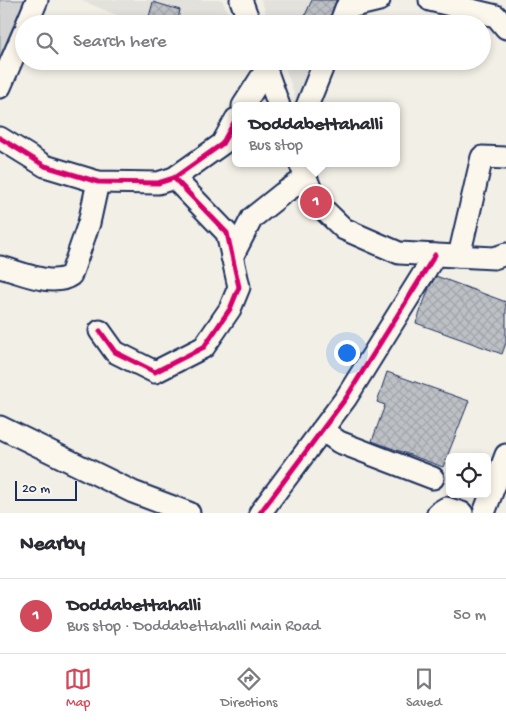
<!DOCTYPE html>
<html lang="en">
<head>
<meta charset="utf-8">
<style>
	body { margin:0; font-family:"Gochi Hand",sans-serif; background:#f7f7f7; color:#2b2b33 }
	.controls { position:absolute; right:15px; bottom:15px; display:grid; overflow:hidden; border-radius:8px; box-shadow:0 2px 8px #0003 }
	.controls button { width:45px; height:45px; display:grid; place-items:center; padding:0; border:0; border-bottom:1px solid #e1e1e2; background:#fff; color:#2b2b33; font:25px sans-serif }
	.scale { position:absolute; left:15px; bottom:12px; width:62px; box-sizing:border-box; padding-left:5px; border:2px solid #1b2f5e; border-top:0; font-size:14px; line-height:18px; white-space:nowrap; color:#1b2f5e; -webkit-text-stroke:4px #fbf7ec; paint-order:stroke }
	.you { position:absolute; left:346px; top:352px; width:18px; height:18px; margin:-12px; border:4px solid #fff; border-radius:50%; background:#1a73e8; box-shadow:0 0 0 8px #1a73e833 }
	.badge { display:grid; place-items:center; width:32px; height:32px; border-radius:50%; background:#d1495b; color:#fff; font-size:16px; font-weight:700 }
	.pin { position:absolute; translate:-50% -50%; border:2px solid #fff; box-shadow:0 1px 5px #0006 }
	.popup { position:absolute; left:232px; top:102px; width:168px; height:65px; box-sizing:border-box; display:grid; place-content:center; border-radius:8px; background:#fff; filter:drop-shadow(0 1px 4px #0005); font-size:16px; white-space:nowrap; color:#7c7c81 }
	.popup b { font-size:19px; color:#2b2b33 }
	.popup::after { content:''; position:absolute; left:50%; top:100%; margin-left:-10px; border:10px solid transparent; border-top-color:#fff }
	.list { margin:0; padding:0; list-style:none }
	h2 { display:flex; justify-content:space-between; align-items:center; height:65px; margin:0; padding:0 20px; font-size:21px }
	h2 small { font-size:16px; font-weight:400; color:#7c7c81 }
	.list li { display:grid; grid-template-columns:32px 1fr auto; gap:15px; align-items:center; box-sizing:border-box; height:75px; padding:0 20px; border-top:1px solid #e1e1e2 }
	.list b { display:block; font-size:19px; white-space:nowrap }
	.list p { margin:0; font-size:16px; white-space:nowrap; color:#7c7c81 }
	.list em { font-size:16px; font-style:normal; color:#7c7c81 }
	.icon { flex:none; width:28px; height:28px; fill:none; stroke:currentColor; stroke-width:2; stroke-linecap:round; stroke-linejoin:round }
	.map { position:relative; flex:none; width:506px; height:513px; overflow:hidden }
	.search { position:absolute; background:#fff; box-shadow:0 2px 8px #0003; left:15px; right:15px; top:15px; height:55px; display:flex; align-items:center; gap:12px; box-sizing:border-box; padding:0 18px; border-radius:28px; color:#7c7c81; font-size:19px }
	.sheet { height:140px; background:#fff }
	nav { display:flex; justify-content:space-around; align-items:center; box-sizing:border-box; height:70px; border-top:1px solid #e1e1e2; background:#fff; font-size:14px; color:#7c7c81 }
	nav a { display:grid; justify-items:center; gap:2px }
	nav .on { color:#d1495b }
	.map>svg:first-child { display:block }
	.built { fill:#e2e1dc }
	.green { fill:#d2d3d2; stroke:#768198 }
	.building { fill:url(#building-cross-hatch); stroke:#1b2f5e }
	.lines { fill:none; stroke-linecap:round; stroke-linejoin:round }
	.minor-casing { stroke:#1b2f5e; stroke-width:25 }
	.minor { stroke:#fbf7ec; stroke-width:21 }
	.cycleway-casing { stroke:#fbf7ec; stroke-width:8 }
	.cycleway { stroke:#d6006c; stroke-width:5 }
</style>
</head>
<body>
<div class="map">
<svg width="506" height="513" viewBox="0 0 506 513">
	<defs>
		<pattern id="building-cross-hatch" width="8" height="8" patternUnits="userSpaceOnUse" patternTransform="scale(1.25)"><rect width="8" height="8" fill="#bdc0c4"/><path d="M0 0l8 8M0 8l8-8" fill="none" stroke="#a2a5ab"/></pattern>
	</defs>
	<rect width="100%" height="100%" fill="#f2efe6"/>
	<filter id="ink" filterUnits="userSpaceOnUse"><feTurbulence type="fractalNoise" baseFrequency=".02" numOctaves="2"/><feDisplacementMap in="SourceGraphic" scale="10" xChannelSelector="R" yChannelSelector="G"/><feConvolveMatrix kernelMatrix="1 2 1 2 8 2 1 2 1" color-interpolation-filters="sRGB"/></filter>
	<g filter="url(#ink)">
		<g class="built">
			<polygon points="81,0 222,0 234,24 137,24"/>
			<polygon points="261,0 338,0 345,3 335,24 270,24"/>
			<polygon points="283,61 318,61 298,105"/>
		</g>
		<polygon class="green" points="0,0 24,0 0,57"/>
		<g class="building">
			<polygon points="312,0 337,0 328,24 301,24"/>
			<polygon points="153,2 180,10 177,24 147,24"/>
			<polygon points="436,276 506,302 506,343 502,354 416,323 429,288"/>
			<polygon points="387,372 469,401 443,467 372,441 385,405 377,402"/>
		</g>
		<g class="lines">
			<defs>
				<g id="minor">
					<polyline points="241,0 250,24"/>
					<polyline points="430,0 496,16 506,28"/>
					<polyline points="27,24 37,0"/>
					<polyline points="340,24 346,8 379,0"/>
					<polyline points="263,61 279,106"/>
					<polyline points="0,87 24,32"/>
					<polyline points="243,106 266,70"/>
					<polyline points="307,106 325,61"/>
					<polyline points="0,138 45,166 98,182 158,183 174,178 222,144 236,119"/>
					<polyline points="300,163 316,202 344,229 399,253 494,258 506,254"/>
					<polyline points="459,256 482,157 506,158"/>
					<polyline points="232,257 252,218 282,194 306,178"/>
					<path d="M0,267C20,272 53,288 71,275L89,223L98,182"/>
					<polyline points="100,331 115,352 155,372 204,347 230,309 239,287 227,233 174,178"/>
					<polyline points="0,427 133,492 189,513"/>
					<polyline points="322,430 339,442 433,478"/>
					<polyline points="260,513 346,398 435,255"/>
					<polyline points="438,513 446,508 462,513"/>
					<polyline points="484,513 506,455"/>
				</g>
			</defs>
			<use href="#minor" class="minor-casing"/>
			<use href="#minor" class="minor"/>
			<defs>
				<g id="cycleway">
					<polyline points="0,138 45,166 98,182 158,183 174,178 222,144 236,119"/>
					<polyline points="100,331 115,352 155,372 204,347 230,309 239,287 227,233 174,178"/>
					<polyline points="260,513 346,398 435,255"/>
				</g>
			</defs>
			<use href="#cycleway" class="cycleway-casing"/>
			<use href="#cycleway" class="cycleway"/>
		</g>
	</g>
</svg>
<div class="controls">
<button><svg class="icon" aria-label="locate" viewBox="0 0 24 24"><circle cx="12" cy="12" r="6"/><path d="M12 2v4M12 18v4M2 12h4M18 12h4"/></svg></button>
</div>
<div class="scale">20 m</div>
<div class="you"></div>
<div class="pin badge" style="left:316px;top:202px">1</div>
<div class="popup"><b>Doddabettahalli</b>Bus stop</div>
<div class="search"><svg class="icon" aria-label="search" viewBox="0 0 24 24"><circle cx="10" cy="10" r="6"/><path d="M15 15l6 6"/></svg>Search here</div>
</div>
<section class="sheet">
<h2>Nearby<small></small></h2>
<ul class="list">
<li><span class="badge">1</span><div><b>Doddabettahalli</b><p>Bus stop · Doddabettahalli Main Road</p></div><em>50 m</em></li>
</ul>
</section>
<nav>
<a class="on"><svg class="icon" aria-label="map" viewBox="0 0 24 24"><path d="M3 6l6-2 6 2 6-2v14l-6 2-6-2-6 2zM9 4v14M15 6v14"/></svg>Map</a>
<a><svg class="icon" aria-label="directions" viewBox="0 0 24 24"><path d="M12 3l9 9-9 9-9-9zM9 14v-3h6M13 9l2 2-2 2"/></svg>Directions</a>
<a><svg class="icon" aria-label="saved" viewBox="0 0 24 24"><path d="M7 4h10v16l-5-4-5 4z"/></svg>Saved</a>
</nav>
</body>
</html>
